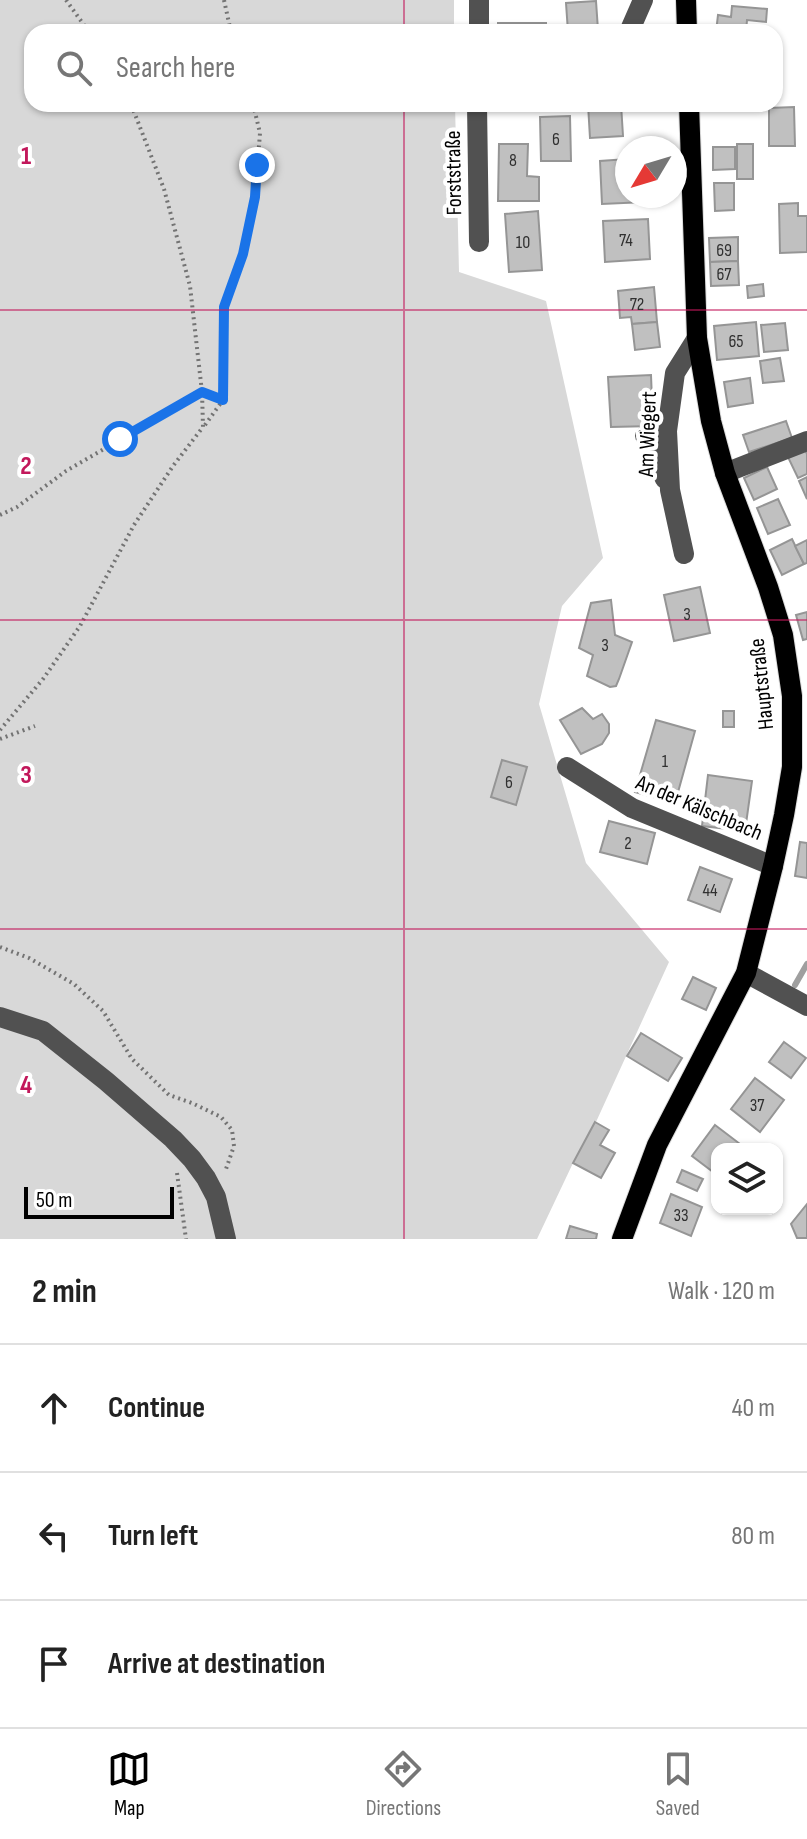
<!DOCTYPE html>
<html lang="en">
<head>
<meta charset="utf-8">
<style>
	body { margin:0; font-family:"Sofia Sans Condensed",sans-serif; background:#f2f2f2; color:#222 }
	.controls { position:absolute; right:24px; bottom:24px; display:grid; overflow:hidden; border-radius:16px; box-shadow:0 2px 6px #0004 }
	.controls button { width:72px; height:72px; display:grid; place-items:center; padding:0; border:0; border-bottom:2px solid #e0e0e0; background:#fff; color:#222; font:40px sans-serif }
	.compass { position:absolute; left:615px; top:136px; width:72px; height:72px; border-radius:50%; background:#fff; box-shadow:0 2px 6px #0004; rotate:232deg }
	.scale { position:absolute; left:24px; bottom:20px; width:150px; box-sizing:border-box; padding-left:8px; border:4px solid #000; border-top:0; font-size:22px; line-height:28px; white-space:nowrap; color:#000; -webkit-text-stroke:6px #fff; paint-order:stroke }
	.stop { position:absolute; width:24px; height:24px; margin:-18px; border:6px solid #1a73e8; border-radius:50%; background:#fff }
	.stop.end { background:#1a73e8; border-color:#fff; box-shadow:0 2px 8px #0008 }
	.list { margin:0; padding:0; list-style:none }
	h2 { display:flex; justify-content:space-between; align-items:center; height:104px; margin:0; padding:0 32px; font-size:34px }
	h2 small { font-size:26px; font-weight:400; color:#767676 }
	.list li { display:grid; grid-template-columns:52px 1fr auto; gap:24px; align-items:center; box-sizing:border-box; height:128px; padding:0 32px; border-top:2px solid #e0e0e0 }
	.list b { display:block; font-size:30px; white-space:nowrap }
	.list em { font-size:26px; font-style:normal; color:#767676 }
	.icon { flex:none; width:44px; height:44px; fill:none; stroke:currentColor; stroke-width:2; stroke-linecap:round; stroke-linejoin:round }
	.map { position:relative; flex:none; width:807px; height:1239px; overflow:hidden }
	.search { position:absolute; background:#fff; box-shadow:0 2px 6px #0004; left:24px; right:24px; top:24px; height:88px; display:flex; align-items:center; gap:20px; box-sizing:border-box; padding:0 28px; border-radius:24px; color:#767676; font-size:30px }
	.sheet { height:488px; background:#fff }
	nav { display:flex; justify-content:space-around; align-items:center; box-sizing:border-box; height:112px; border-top:2px solid #e0e0e0; background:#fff; font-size:22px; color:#767676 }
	nav a { display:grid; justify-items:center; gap:4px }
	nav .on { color:#000 }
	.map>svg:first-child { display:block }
	.green { fill:#d8d8d8 }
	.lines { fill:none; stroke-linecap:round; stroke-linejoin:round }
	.stream { stroke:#9f9f9f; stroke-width:6 }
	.building { fill:#c0c0c0; stroke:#959595; stroke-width:2 }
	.major-casing { stroke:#dbdbdb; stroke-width:22 }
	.path { stroke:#737373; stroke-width:4; stroke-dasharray:2 4; stroke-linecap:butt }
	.minor { stroke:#515151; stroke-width:20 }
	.major { stroke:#000; stroke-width:20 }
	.route { stroke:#1a73e8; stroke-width:10 }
	.grid { fill:none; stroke:#c2185b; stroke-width:2; stroke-opacity:0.55 }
	.labels { text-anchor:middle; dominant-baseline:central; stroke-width:8; stroke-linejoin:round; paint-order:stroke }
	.number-label { font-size:18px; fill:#303030 }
	.street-label { font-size:22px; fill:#000; stroke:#fff }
	.grid-label { font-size:26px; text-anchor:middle; font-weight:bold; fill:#c2185b; stroke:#fff; stroke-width:8; stroke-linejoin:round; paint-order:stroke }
</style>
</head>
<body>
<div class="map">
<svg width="807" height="1239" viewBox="0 0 807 1239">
	<rect width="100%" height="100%" fill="#fff"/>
	<polygon class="green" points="0,0 454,0 454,32 32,32 32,104 455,104 459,272 546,301 603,558 562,606 539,704 586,863 669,962 596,1122 573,1163 537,1239 0,1239"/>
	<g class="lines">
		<polyline class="stream" points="795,985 807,964"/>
	</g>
	<g class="building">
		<polygon points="596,1 598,30 568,32 566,3"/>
		<polygon points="732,6 767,9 766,22 747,20 746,32 716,32 718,15 731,17"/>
		<rect x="498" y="23" width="48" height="9"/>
		<polygon points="588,104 621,104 623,136 590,138"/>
		<polygon points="719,104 745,104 745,110 719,109"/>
		<polygon points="794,107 795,146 769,146 769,108"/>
		<polygon points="570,116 571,161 541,161 540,117"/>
		<polygon points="499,144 528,144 527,176 539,177 539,201 498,201"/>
		<rect x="737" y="144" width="16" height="35"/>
		<polygon points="713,147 735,147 735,169 713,170"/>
		<polygon points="627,159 627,196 645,196 645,202 602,204 600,161"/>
		<polygon points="714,183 734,183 734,210 715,211"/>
		<polygon points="798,203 798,216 807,216 807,252 780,253 779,204"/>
		<polygon points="538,211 542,270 509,272 505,214"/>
		<polygon points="648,219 650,259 605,262 603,221"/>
		<polygon points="738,237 738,261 710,262 709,238"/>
		<polygon points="738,261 739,285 711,286 710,262"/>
		<polygon points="763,284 764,296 748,298 747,286"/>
		<polygon points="654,287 657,322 632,324 631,317 620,318 618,291"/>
		<polygon points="657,322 660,347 635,350 632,324"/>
		<polygon points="756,322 759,356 717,360 714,326"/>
		<polygon points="785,323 788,350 764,352 761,325"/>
		<polygon points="780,358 784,381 763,383 760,361"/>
		<polygon points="651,375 653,426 611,427 608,377"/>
		<polygon points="750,378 753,403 728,407 724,382"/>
		<polygon points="786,421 792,438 749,452 743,435"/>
		<polygon points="804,447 807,454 807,474 798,478 787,455"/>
		<polygon points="767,467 777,489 754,500 744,478"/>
		<polygon points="807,477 807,499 799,481"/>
		<polygon points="778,499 790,525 768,534 757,508"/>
		<polygon points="792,539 804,564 782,575 770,550"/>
		<polygon points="807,540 807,563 804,564 795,546"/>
		<polygon points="700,587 710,633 674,641 664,595"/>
		<polygon points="611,600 615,635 632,642 619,679 616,686 610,687 587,676 593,655 579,648 591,603"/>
		<polygon points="807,612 807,639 803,640 796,615"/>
		<polygon points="582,708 593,719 602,714 609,724 609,733 602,744 581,754 560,720"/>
		<rect x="723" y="711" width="11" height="16"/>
		<polygon points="656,720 695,731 675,803 635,792"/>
		<polygon points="502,760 527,767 516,805 491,797"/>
		<polygon points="708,775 752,781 745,831 702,826"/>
		<polygon points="609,821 655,833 647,864 600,852"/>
		<polygon points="800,842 807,843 807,878 795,876"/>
		<polygon points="700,867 732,879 720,912 688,900"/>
		<polygon points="693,977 716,988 706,1010 682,999"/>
		<polygon points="641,1033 682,1058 668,1081 627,1056"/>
		<polygon points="784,1042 806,1058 791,1078 769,1062"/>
		<polygon points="755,1078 784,1100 760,1132 731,1109"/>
		<polygon points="595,1122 609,1130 600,1145 615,1153 601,1178 573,1163"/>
		<polygon points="715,1125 744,1147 742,1149 717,1149 717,1175 692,1156"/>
		<polygon points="682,1170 703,1179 697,1191 677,1182"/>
		<polygon points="671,1194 702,1207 691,1236 660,1223"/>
		<polygon points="807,1204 807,1238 797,1238 791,1224"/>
		<polygon points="570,1226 597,1234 596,1239 566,1239"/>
	</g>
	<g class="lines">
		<defs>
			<g id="major">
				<polyline points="686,0 687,32"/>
				<polyline points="622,1239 657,1145 746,973 773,866 784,815 792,767 792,696 783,635 768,587 725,473 711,421 697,338 689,104"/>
			</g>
		</defs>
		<use href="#major" class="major-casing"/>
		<g class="path">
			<polyline points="66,0 89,32"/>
			<polyline points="224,0 231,32"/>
			<polyline points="205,425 223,400 224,307 243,254 255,197 260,133 253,104"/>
			<polyline points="0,515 17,507 66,471 202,392 223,400"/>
			<polyline points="0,730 43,679 80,626 134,525 173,466 203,427 202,392 190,286 164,189 131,104"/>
			<polyline points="0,739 35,726"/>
			<polyline points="0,947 29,958 74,984 103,1011 132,1059 169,1095 192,1103 221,1117 232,1130 234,1146 225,1172"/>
			<polyline points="177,1173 186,1239"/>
		</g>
		<g class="minor">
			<polyline points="479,32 479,0"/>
			<polyline points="629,32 643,0"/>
			<polyline points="477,104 479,242"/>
			<polyline points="645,436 665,479"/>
			<polyline points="725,473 807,441"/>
			<polyline points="684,554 670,490 667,431 675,373 697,338"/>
			<polyline points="567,767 632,808 773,866"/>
			<polyline points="746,973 807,1006"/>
			<polyline points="0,1017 43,1031 106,1081 173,1139 192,1159 206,1178 216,1197 226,1239"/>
		</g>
		<use href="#major" class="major"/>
	</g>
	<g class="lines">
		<polyline class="route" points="120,439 202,392 223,400 224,307 243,254 255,197 257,165"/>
	</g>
	<path class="grid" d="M404,0V32M404,104V1239M0,310H807M0,620H807M0,929H807"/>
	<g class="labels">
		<g class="number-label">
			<text x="556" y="139">6</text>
			<text x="513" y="160">8</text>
			<text x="626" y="240">74</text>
			<text x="523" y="242">10</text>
			<text x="724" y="250">69</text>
			<text x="724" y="274">67</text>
			<text x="637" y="304">72</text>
			<text x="736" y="341">65</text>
			<text x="687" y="614">3</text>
			<text x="605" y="645">3</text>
			<text x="665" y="761">1</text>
			<text x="509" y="782">6</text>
			<text x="628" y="843">2</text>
			<text x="710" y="890">44</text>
			<text x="757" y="1105">37</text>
			<text x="681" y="1215">33</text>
		</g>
		<g class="street-label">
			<text transform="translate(454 173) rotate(-91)">Forststraße</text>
			<text transform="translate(648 434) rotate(-88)">Am Wiegert</text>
			<text transform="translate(762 684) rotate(-96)">Hauptstraße</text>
			<text transform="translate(699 808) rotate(23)">An der Kälschbach</text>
		</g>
	</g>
	<g class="grid-label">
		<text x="26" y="164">1</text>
		<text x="26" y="474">2</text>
		<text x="26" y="783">3</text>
		<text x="26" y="1093">4</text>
	</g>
</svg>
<div class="controls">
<button><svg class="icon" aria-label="layers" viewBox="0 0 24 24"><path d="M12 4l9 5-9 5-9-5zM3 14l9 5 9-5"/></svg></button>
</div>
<svg class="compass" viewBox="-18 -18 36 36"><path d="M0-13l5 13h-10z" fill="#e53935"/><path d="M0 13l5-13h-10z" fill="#767676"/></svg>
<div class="scale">50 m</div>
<div class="stop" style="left:120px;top:439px"></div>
<div class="stop end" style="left:257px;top:165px"></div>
<div class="search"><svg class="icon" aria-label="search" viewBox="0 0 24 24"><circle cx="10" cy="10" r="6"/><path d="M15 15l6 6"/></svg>Search here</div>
</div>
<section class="sheet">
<h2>2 min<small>Walk · 120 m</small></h2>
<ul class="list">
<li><svg class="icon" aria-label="ahead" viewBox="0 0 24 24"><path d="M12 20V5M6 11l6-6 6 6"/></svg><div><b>Continue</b></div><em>40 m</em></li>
<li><svg class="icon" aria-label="left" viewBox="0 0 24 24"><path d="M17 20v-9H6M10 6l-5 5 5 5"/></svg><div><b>Turn left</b></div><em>80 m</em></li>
<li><svg class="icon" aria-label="arrive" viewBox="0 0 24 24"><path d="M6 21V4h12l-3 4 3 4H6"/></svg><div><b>Arrive at destination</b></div></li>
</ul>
</section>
<nav>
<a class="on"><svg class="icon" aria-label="map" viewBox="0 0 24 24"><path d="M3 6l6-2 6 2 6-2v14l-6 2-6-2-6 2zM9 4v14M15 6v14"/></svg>Map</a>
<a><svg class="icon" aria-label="directions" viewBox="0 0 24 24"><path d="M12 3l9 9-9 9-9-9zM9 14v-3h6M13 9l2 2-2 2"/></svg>Directions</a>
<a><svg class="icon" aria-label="saved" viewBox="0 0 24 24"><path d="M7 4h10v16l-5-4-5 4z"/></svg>Saved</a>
</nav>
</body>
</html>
